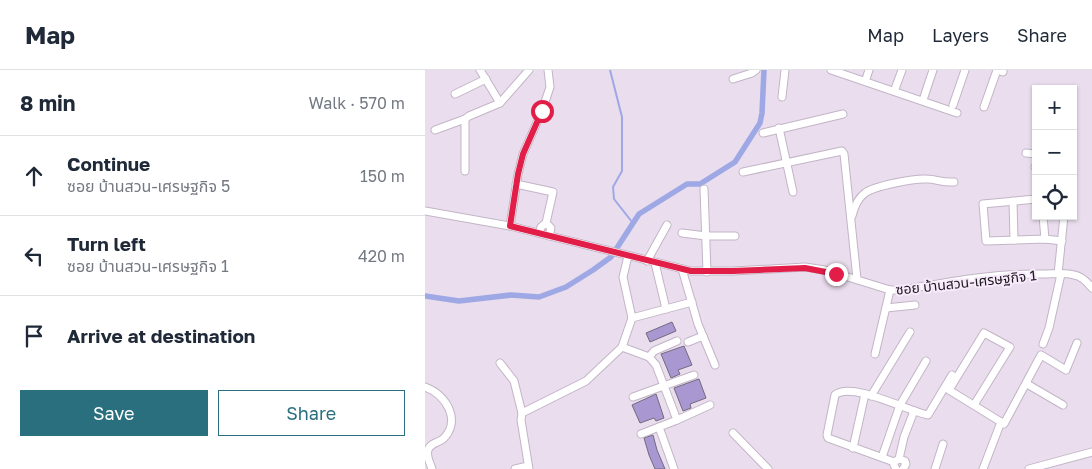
<!DOCTYPE html>
<html lang="en">
<head>
<meta charset="utf-8">
<style>
	body { margin:0; font-family:"Golos Text","Noto Sans Thai",sans-serif; background:#f6f6f7; color:#1f2937 }
	.controls { position:absolute; right:15px; top:15px; display:grid; overflow:hidden; border-radius:0px; box-shadow:0 1px 4px #0004 }
	.controls button { width:45px; height:45px; display:grid; place-items:center; padding:0; border:0; border-bottom:1px solid #e0e1e3; background:#fff; color:#1f2937; font:25px sans-serif }
	.stop { position:absolute; width:15px; height:15px; margin:-11px; border:4px solid #e11d48; border-radius:50%; background:#fff }
	.stop.end { background:#e11d48; border-color:#fff; box-shadow:0 1px 5px #0008 }
	.list { margin:0; padding:0; list-style:none }
	h2 { display:flex; justify-content:space-between; align-items:center; height:65px; margin:0; padding:0 20px; font-size:21px }
	h2 small { font-size:16px; font-weight:400; color:#747a83 }
	.list li { display:grid; grid-template-columns:32px 1fr auto; gap:15px; align-items:center; box-sizing:border-box; height:80px; padding:0 20px; border-top:1px solid #e0e1e3 }
	.list b { display:block; font-size:19px; white-space:nowrap }
	.list p { margin:0; font-size:16px; white-space:nowrap; color:#747a83 }
	.list em { font-size:16px; font-style:normal; color:#747a83 }
	.actions { display:flex; gap:10px; padding:15px 20px }
	.actions a { flex:1; padding:11px 0; border:1px solid #296f7e; border-radius:0px; text-align:center; font-size:18px; color:#296f7e }
	.actions .main { background:#296f7e; color:#fff }
	.icon { flex:none; width:28px; height:28px; fill:none; stroke:currentColor; stroke-width:2; stroke-linecap:round; stroke-linejoin:round }
	.map { position:relative; flex:none; width:667px; height:399px; overflow:hidden }
	header { display:flex; align-items:center; gap:30px; box-sizing:border-box; height:70px; padding:0 25px; background:#fff; border-bottom:1px solid #e0e1e3 }
	header strong { font-size:24px }
	nav { display:flex; gap:28px; margin-inline-start:auto; font-size:18px }
	main { display:flex }
	aside { flex:1; background:#fff }
	.map>svg:first-child { display:block }
	.lines { fill:none; stroke-linecap:round; stroke-linejoin:round }
	.stream { stroke:#9ea8e4; stroke-width:2 }
	.canal { stroke:#9ea8e4; stroke-width:5.5 }
	.building { fill:#a997d2; stroke:#706b7c }
	.minor-casing { stroke:#c2b5c6; stroke-width:9 }
	.minor { stroke:#fff; stroke-width:7 }
	.route { stroke:#e11d48; stroke-width:6 }
	.labels { text-anchor:middle; dominant-baseline:central; stroke-width:4; stroke-linejoin:round; paint-order:stroke }
	.street-label { font-size:14px; fill:#1c171d; stroke:#f7eafb }
</style>
</head>
<body>
<header>
<strong>Map</strong>
<nav><a>Map</a><a>Layers</a><a>Share</a></nav>
</header>
<main>
<aside>
<h2>8 min<small>Walk · 570 m</small></h2>
<ul class="list">
<li><svg class="icon" aria-label="ahead" viewBox="0 0 24 24"><path d="M12 20V5M6 11l6-6 6 6"/></svg><div><b>Continue</b><p>ซอย บ้านสวน-เศรษฐกิจ 5</p></div><em>150 m</em></li>
<li><svg class="icon" aria-label="left" viewBox="0 0 24 24"><path d="M17 20v-9H6M10 6l-5 5 5 5"/></svg><div><b>Turn left</b><p>ซอย บ้านสวน-เศรษฐกิจ 1</p></div><em>420 m</em></li>
<li><svg class="icon" aria-label="arrive" viewBox="0 0 24 24"><path d="M6 21V4h12l-3 4 3 4H6"/></svg><div><b>Arrive at destination</b></div></li>
</ul>
<div class="actions"><a class="main">Save</a><a>Share</a></div>
</aside>
<div class="map">
<svg width="667" height="399" viewBox="0 0 667 399">
	<rect width="100%" height="100%" fill="#eaddee"/>
	<g class="lines">
		<polyline class="stream" points="185,0 197,47 197,101 188,117 189,129 207,152"/>
		<polyline class="canal" points="0,226 34,231 86,225 114,227 141,217 168,200 186,187 214,144 262,114 275,114 310,92 335,53 337,43 339,0"/>
	</g>
	<g class="building">
		<polygon points="247,252 251,261 225,272 221,263"/>
		<polygon points="259,276 267,295 253,300 255,304 246,308 236,284"/>
		<polygon points="274,309 281,328 265,334 266,338 258,341 249,318"/>
		<polygon points="231,324 239,348 231,351 229,348 215,353 207,335"/>
		<polygon points="228,365 232,380 240,399 230,399 224,385 219,368"/>
	</g>
	<g class="lines">
		<defs>
			<g id="minor">
				<polyline points="55,0 75,33"/>
				<polyline points="406,0 532,43"/>
				<polyline points="308,9 327,3 331,0"/>
				<polyline points="441,9 444,0"/>
				<polyline points="470,19 477,0"/>
				<polyline points="30,24 61,9"/>
				<polyline points="357,27 360,0"/>
				<polyline points="499,27 508,0"/>
				<polyline points="528,35 540,0"/>
				<polyline points="559,37 572,0 578,2 578,0"/>
				<polyline points="40,49 40,101"/>
				<polyline points="354,58 368,122"/>
				<polyline points="10,60 40,49 44,46 75,33 104,0"/>
				<polyline points="338,63 418,44"/>
				<polyline points="601,83 611,84"/>
				<polyline points="610,97 611,97"/>
				<polyline points="318,102 417,81 419,84 432,209"/>
				<polyline points="91,114 128,122 121,153"/>
				<polyline points="279,119 282,202"/>
				<polyline points="611,129 558,134 561,171 620,169 637,171"/>
				<polyline points="588,131 589,170"/>
				<path d="M0,141L85,156L266,201H308L380,197L400,200L465,220H477C524,212 571,203 618,204C628,204 640,202 649,205C656,206 663,213 667,218"/>
				<path d="M427,146C429,138 433,128 440,123C449,116 490,108 502,109C512,109 517,113 529,112"/>
				<polyline points="618,146 620,169"/>
				<polyline points="85,156 93,104 98,84 117,41 125,17 123,0"/>
				<polyline points="114,163 116,157 121,153 126,158 124,166"/>
				<polyline points="257,163 281,166 310,166"/>
				<polyline points="222,191 242,155"/>
				<polyline points="230,193 241,239"/>
				<polyline points="257,199 273,254 290,295"/>
				<polyline points="633,204 639,146"/>
				<polyline points="461,238 490,235"/>
				<polyline points="207,248 267,232"/>
				<polyline points="263,272 278,266"/>
				<polyline points="618,274 624,258 636,204"/>
				<polyline points="197,277 224,287 229,281 252,271"/>
				<polyline points="450,284 465,220"/>
				<polyline points="224,287 231,295 252,350 234,357 249,399"/>
				<polyline points="75,293 89,311 97,343"/>
				<polyline points="602,314 638,335"/>
				<path d="M0,317C21,324 37,351 18,369C13,373 5,373 3,380C1,386 5,393 7,399"/>
				<polyline points="446,326 485,262"/>
				<polyline points="208,327 269,305"/>
				<polyline points="549,335 585,277 559,263 524,320 576,352"/>
				<polyline points="252,350 285,335"/>
				<polyline points="576,352 579,354 616,285 641,300 652,273"/>
				<polyline points="308,363 343,399"/>
				<polyline points="216,364 234,357"/>
				<polyline points="428,378 440,324"/>
				<polyline points="457,387 475,335 501,291"/>
				<polyline points="474,389 479,367 489,341"/>
				<path d="M469,392L403,368L402,365L410,325C426,311 483,341 503,345L527,305"/>
				<polyline points="90,399 103,396"/>
				<polyline points="104,399 96,350 97,343 161,311 197,277 207,248 198,207 203,186"/>
				<polyline points="471,399 469,395 469,392 474,389 480,391 481,394 478,399"/>
				<polyline points="510,399 518,374"/>
				<polyline points="558,399 576,352"/>
				<polyline points="604,399 667,382"/>
			</g>
		</defs>
		<use href="#minor" class="minor-casing"/>
		<use href="#minor" class="minor"/>
	</g>
	<g class="lines">
		<polyline class="route" points="117,41 98,84 93,104 85,156 266,201 308,201 380,198 411,204"/>
	</g>
	<g class="labels">
		<g class="street-label">
			<text transform="translate(541 212) rotate(-6)">ซอย บ้านสวน-เศรษฐกิจ 1</text>
		</g>
	</g>
</svg>
<div class="controls">
<button>+</button>
<button>−</button>
<button><svg class="icon" aria-label="locate" viewBox="0 0 24 24"><circle cx="12" cy="12" r="6"/><path d="M12 2v4M12 18v4M2 12h4M18 12h4"/></svg></button>
</div>
<div class="stop" style="left:117px;top:41px"></div>
<div class="stop end" style="left:411px;top:204px"></div>
</div>
</main>
</body>
</html>
